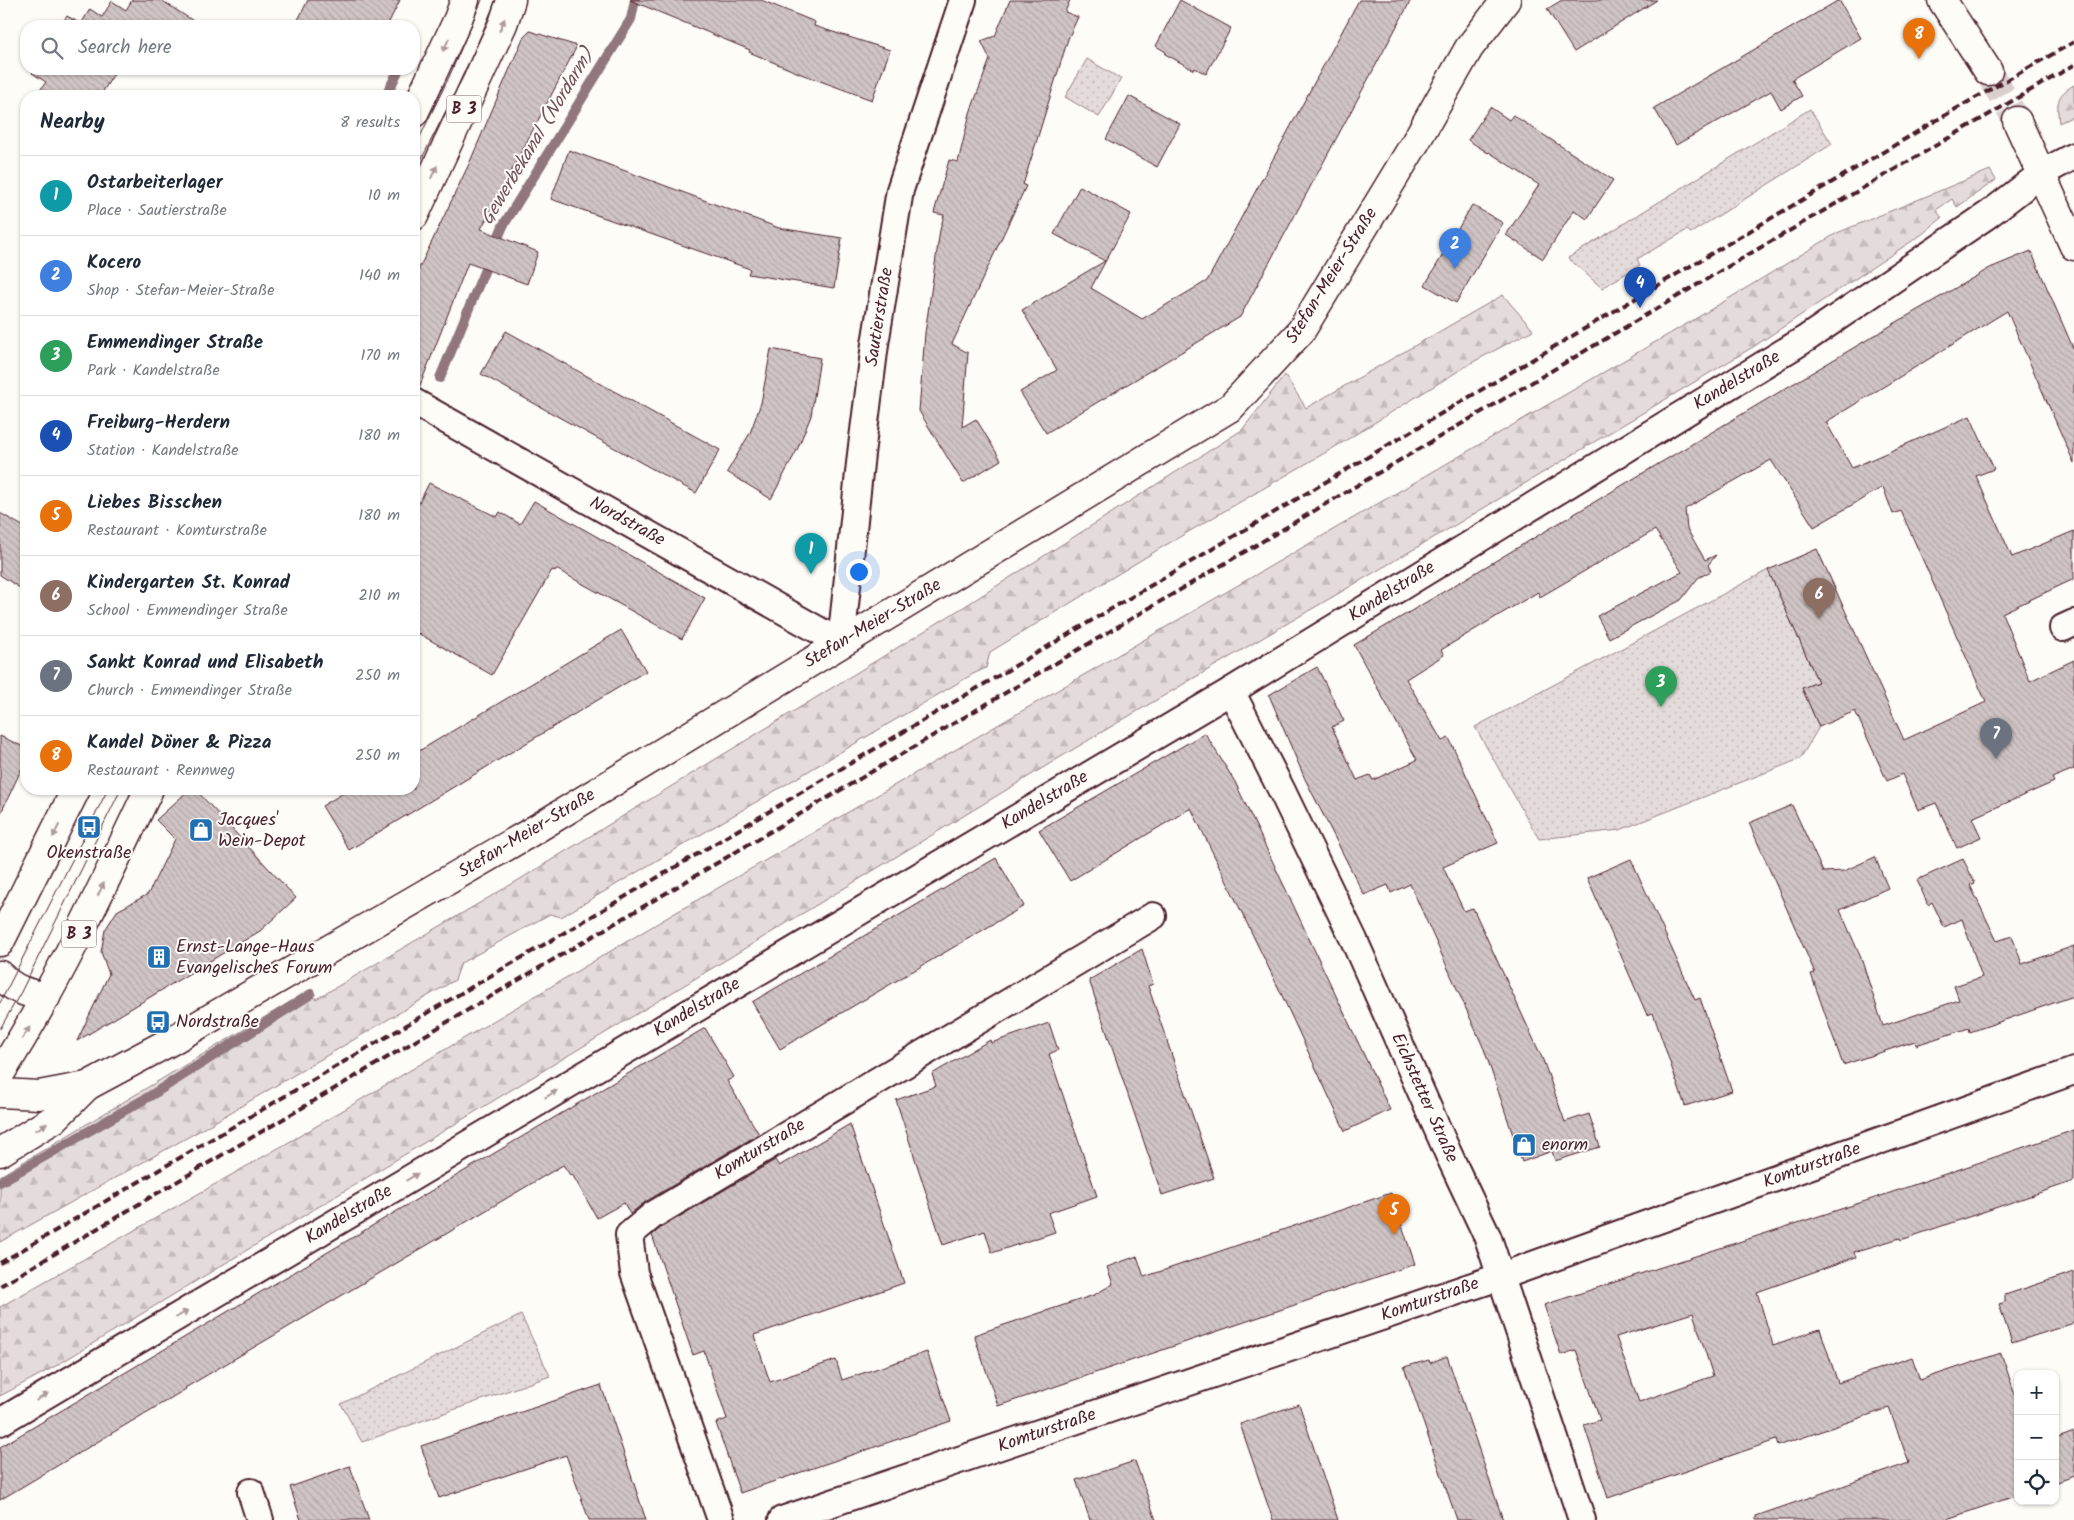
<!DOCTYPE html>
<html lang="en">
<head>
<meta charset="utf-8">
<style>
	body { margin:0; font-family:Kalam,sans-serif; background:#f2f2f3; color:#1f2937 }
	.controls { position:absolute; right:15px; bottom:15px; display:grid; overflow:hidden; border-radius:10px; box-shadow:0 1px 4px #0004 }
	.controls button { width:45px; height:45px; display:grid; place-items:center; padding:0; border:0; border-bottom:1px solid #e0e1e3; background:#fff; color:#1f2937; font:25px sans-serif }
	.you { position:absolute; left:858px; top:571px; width:18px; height:18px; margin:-12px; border:4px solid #fff; border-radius:50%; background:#1a73e8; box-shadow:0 0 0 8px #1a73e833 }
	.badge { display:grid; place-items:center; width:32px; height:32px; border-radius:50%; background:#1f6fb2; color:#fff; font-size:16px; font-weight:700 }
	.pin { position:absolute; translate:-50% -41px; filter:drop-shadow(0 1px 2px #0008) }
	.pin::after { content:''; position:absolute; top:26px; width:18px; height:15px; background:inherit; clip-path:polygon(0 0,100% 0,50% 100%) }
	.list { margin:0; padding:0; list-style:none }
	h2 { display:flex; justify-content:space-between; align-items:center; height:65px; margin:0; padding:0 20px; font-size:21px }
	h2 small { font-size:16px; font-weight:400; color:#747a83 }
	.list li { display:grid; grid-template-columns:32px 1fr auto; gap:15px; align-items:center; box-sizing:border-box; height:80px; padding:0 20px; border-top:1px solid #e0e1e3 }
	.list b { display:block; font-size:19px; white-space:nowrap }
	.list p { margin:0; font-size:16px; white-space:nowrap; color:#747a83 }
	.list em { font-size:16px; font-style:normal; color:#747a83 }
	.icon { flex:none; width:28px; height:28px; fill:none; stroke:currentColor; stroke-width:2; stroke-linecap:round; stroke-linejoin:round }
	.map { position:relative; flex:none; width:2074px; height:1520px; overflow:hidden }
	.search { position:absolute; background:#fff; box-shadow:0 1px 4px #0004; left:20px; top:20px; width:400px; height:55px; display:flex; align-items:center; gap:12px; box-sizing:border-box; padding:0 18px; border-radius:20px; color:#747a83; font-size:19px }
	.panel { position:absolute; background:#fff; box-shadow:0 1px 4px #0004; left:20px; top:90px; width:400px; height:705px; border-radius:20px }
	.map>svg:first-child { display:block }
	.grass { fill:url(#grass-dots); stroke:#967e82 }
	.forest { fill:url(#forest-firs); stroke:#967e82 }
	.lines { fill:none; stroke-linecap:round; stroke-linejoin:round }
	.stream { stroke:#91777b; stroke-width:10 }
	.building { fill:url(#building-back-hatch); stroke:#4a1f2b; fill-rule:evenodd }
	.tertiary-tunnel { stroke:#d9d0ce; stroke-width:28; stroke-dasharray:28 14; stroke-linecap:butt }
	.minor-casing { stroke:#4a1f2b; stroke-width:30 }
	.tertiary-casing { stroke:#4a1f2b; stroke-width:31 }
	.secondary-casing { stroke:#4a1f2b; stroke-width:31 }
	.primary-casing { stroke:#4a1f2b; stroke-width:31 }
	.minor { stroke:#fdfcf7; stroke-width:26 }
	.tertiary { stroke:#fdfcf7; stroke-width:28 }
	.secondary { stroke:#fdfcf7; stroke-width:28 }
	.primary { stroke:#fdfcf7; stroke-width:28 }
	.tram { stroke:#4a1f2b; stroke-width:1 }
	.rail { stroke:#4a1f2b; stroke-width:4; stroke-dasharray:8 4; stroke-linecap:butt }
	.oneway { fill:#ac999b }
	.labels { text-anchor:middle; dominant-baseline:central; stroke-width:4; stroke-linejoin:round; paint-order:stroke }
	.shield { fill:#fdfcf7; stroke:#806168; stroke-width:1 }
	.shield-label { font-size:16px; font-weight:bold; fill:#4a1f2b }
	.street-label { font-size:18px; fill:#4a1f2b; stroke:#fdfcf7 }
	.poi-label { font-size:18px; fill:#4a1f2b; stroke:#fdfcf7; text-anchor:start }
	.water-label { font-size:19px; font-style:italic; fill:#73525a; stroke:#fdfcf7 }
</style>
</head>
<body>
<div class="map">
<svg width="2074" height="1520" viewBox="0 0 2074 1520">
	<defs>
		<pattern id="grass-dots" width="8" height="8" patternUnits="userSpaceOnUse" patternTransform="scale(1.25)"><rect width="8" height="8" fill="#e3dcda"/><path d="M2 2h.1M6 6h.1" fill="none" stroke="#c4bcbb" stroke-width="1.8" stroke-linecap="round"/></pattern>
		<pattern id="forest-firs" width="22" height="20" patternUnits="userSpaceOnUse" patternTransform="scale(1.25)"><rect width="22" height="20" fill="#e3dcda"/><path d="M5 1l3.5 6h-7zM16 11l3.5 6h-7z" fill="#c4bcbb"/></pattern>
		<pattern id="building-back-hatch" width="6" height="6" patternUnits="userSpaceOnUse" patternTransform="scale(1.25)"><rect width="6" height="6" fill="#d0c5c4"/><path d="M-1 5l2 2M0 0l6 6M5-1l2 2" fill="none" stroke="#b4a9a9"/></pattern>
	</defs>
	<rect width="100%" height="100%" fill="#fdfcf7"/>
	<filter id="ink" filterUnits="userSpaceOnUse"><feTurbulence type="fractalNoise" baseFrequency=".02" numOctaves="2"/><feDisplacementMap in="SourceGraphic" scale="10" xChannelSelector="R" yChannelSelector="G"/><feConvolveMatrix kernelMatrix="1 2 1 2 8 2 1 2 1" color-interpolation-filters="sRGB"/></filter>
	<g filter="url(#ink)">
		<g class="grass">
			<polygon points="1087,59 1121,79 1099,117 1065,97"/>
			<polygon points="1810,109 1832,144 1691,233 1687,230 1637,259 1640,265 1602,288 1568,258"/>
			<polygon points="1768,570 1818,682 1802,688 1819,727 1800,759 1620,830 1539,839 1475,727"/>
			<polygon points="521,1315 550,1376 362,1442 341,1404"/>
		</g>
		<g class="forest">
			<path d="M2074,85V116L2059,123C2057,103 2055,96 2074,85Z"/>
			<polygon points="1990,170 1996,180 1957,207 1952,199 1936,210 1942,218 1921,235 1753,347 1457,524 1107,729 54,1367 0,1396 0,1307 303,1134 663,920 1695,319 1837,233"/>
			<polygon points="1503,295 1533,330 1473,362 1335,447 1164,546 990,652 986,668 973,674 561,917 550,914 461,963 455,980 199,1131 0,1242 0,1176 310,990 316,999 517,881 962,608 1242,430 1285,375 1306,408"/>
		</g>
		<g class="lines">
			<g class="stream">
				<polyline points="386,96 399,69"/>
				<polyline points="440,378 503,226 631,19 635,0"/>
				<polyline points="0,1182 150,1096 311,994"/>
			</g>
		</g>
		<g class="building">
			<polygon points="132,0 161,0 201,26 60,26 67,16 81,24 90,9 102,17 112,1 126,10"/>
			<polygon points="308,0 400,0 387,26 295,26"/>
			<polygon points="630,0 761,0 815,22 814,26 890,50 872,100 801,74 749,52 750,50"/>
			<polygon points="1010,0 1070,0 1065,12 1078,17 1068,39 1023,185 1026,186 952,344 968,353 962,427 976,419 1001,460 963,483 919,411 925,333 940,230 944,215 934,213 949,160 958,162 970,113 990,59 981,41 995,36"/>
			<polygon points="1180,0 1231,28 1206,74 1195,68 1194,70 1165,54 1166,52 1156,46"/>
			<polygon points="1359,0 1411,0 1240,317 1046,433 1020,392 1057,370 1022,310 1105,261 1054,234 1080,186 1131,214 1091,288 1142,319 1207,281"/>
			<polygon points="1562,0 1657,0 1574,52 1547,9"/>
			<polygon points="1839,0 1861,38 1792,79 1802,96 1781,109 1771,91 1676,145 1654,108"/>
			<polygon points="530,31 577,46 481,229 538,252 527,284 468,263 419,388 414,387 414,279 469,164 523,38"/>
			<polygon points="35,69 117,69 100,96 36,96 46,82 32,73"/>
			<polygon points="1129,96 1180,124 1157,167 1106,139"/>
			<polygon points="1490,107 1509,120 1513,115 1613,180 1587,219 1574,210 1543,259 1506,235 1539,185 1489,152 1488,153 1468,140"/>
			<polygon points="569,150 779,228 842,238 834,288 748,274 750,269 551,199"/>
			<polygon points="1472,205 1503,223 1456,303 1425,285"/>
			<polygon points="2031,251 2074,350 2074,463 2007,311 1826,422 1852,468 1970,416 1994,469 1976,476 2012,557 2074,531 2074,579 2002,613 2030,681 2074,660 2074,769 2052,778 2054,782 1972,818 1981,837 1957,848 1936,803 1918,810 1902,774 1887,781 1855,711 1819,727 1802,688 1818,682 1768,570 1817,549 1904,740 1986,702 1901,511 1893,514 1883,487 1814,527 1771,460 1685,509 1687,529 1705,560 1716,555 1708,565 1711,571 1698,578 1681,600 1609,638 1597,616 1682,572 1655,530 1540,597 1538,592 1489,621 1441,650 1444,655 1406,679 1442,741 1449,738 1498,843 1443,867 1464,911 1473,908 1543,1060 1565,1122 1589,1114 1600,1147 1555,1161 1552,1151 1522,1162 1484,1049 1410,884 1391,893 1388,885 1364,895 1305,779 1269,695 1317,667 1344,721 1332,727 1357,780 1370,775 1373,780 1417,760 1354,645 1902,319 1990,268"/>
			<polygon points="506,331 720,450 696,493 481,374"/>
			<polygon points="771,349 820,358 811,416 797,450 771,499 727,472 750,433 761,403"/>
			<polygon points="429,483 497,517 500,512 520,524 534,501 705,598 682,639 556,569 555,571 552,570 492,675 414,631 414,513"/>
			<polygon points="0,513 26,528 26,592 0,575"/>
			<polygon points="621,630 646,671 349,850 322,806 350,789 414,789 414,754"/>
			<polygon points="1205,733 1235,782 1390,1110 1345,1131 1278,987 1191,808 1070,881 1039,830"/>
			<polygon points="0,736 26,748 26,767 22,768 0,815"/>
			<polygon points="190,789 195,789 296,898 260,931 77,1041 109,974 101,952 105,930 117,911 148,894 175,839 156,820"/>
			<polygon points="1792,805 1823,872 1844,871 1875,857 1888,888 1840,910 1861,958 1883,1026 1959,1000 1954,986 1982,977 1962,919 1944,927 1932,902 1928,905 1917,880 1963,859 1975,883 1970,885 1997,941 2012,936 2022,964 2074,946 2074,996 1970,1032 1969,1028 1916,1045 1915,1041 1843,1065 1811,974 1815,973 1749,823"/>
			<polygon points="996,858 1024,906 780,1049 752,1002"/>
			<polygon points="1631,859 1695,1000 1700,998 1732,1091 1685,1106 1653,1013 1647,1015 1587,878"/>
			<polygon points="1142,949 1153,984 1148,986 1214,1178 1162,1195 1089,980"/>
			<polygon points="1049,1023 1058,1050 1049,1054 1097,1196 1048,1213 1055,1232 992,1253 985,1231 943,1245 896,1100 936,1086 932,1074 990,1040 991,1043"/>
			<polygon points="705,1028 734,1077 727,1081 759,1134 645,1202 630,1214 624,1203 597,1218 572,1174 570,1175 563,1165 185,1388 186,1389 0,1500 0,1447"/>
			<polygon points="850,1124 904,1283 754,1335 770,1382 836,1360 842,1380 927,1352 951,1421 740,1493 716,1423 727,1419 704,1351 693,1355 652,1235 662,1227 775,1160 779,1166"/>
			<path d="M2074,1130V1181L1901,1240L1900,1238L1854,1252L1856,1257L1757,1292L1773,1345L1820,1329L1838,1383L1912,1357L1920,1380L2001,1353L2018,1403V1495L1944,1520H1756V1516L1909,1463L1889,1408L1778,1446L1776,1440L1608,1498L1584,1425L1600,1420L1576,1350L1561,1355L1544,1305L1881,1196ZM1693,1313L1713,1376L1639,1402L1616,1337Z"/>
			<polygon points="1391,1193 1415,1264 998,1406 974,1335 1094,1295 1113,1284 1107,1267 1137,1256 1144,1277"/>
			<polygon points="2074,1272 2074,1323 2012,1343 1999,1304 2005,1302 2005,1295"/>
			<polygon points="1447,1356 1503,1520 1457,1520 1404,1367 1429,1360 1430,1363"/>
			<polygon points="601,1385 646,1520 589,1520 566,1455 439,1498 421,1446"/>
			<polygon points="1299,1404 1338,1520 1273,1520 1240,1424"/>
			<polygon points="2074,1432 2074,1476 2055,1483 2055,1439"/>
			<polygon points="1135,1461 1156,1520 1090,1520 1076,1480"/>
			<polygon points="350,1466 369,1520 301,1520 290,1487"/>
		</g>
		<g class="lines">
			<polyline class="tertiary-tunnel" points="1988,71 2017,121"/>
			<defs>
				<g id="minor">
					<polyline points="414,402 841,643 861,454 875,344 900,190 963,0"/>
					<polyline points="2063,628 2074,623"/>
					<polyline points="1231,691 1282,791 1354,940 1448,1153 1488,1238 1582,1520"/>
					<polyline points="0,1422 1231,691 1807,338 1989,214 2042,173 2074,156"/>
					<polyline points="251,1492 260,1520"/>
					<polyline points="721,1520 634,1273 629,1235 653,1215 1153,916"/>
					<polyline points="782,1520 1502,1276 2074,1071"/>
				</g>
				<g id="tertiary">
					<polyline points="1942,0 1988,71"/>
					<polyline points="2017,121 2074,246"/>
				</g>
				<g id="secondary">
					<polyline points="0,1093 39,1095 87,1086 171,1041 526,835 1231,407 1301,331 1415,143 1469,48 1506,0"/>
					<polyline points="0,1152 54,1119 87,1086"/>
				</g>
				<g id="primary">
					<polyline points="414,113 458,19 465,0"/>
					<polyline points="414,216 503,24 511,0"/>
					<polyline points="0,942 76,789"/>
					<path d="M0,975C14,990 27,993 46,997"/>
					<path d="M0,1074C58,983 103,886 149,789"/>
				</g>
			</defs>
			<use href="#minor" class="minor-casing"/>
			<use href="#tertiary" class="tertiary-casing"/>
			<use href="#secondary" class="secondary-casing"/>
			<use href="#primary" class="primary-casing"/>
			<use href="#minor" class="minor"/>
			<use href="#tertiary" class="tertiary"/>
			<use href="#secondary" class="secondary"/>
			<use href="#primary" class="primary"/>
			<g class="tram">
				<polyline points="414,149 449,77 482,0"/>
				<polyline points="414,174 464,75 496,0"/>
				<polyline points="0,1003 108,789"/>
				<polyline points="0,1029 21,992 121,789"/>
			</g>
			<g class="rail">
				<polyline points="0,1263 557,937 1954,110 2074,42"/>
				<polyline points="0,1286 1746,256 2074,65"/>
			</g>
		</g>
		<defs><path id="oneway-solid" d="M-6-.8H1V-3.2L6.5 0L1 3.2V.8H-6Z" transform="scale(1.25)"/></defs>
		<g class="oneway">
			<use href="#oneway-solid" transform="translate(502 25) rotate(-68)"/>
			<use href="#oneway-solid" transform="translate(446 45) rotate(115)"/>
			<use href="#oneway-solid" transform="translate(434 172) rotate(-65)"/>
			<use href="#oneway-solid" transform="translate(56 831) rotate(116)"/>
			<use href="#oneway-solid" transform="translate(101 889) rotate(-64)"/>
			<use href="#oneway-solid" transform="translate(26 1033) rotate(-58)"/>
			<use href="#oneway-solid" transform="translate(551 1094) rotate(-31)"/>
			<use href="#oneway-solid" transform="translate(41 1127) rotate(-32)"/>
			<use href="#oneway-solid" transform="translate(412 1177) rotate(-31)"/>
			<use href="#oneway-solid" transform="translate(182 1314) rotate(-31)"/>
			<use href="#oneway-solid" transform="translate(42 1397) rotate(-31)"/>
		</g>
	</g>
	<defs>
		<symbol id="bus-square" viewBox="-11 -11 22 22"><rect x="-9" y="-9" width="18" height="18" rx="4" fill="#1f6fb2" stroke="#fdfcf7"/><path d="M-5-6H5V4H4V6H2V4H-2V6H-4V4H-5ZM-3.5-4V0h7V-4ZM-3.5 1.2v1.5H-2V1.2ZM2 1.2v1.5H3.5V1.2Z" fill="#fff"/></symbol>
		<symbol id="shop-square" viewBox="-11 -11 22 22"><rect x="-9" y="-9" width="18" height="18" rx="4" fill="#1f6fb2" stroke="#fdfcf7"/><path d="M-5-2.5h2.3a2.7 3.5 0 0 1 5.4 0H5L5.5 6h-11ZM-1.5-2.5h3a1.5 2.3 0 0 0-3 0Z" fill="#fff"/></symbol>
		<symbol id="building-square" viewBox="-11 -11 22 22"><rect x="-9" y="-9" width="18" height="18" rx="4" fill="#1f6fb2" stroke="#fdfcf7"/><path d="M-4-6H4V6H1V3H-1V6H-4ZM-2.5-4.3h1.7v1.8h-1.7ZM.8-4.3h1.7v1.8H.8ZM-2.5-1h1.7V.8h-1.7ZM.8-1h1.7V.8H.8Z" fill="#fff"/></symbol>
	</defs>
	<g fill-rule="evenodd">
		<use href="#bus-square" x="75" y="813" width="28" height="28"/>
		<use href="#shop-square" x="187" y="816" width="28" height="28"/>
		<use href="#building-square" x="145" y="943" width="28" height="28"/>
		<use href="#bus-square" x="144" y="1008" width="28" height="28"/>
		<use href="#shop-square" x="1510" y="1131" width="28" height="28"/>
	</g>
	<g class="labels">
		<g class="shield">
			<rect x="446.5" y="95.5" width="35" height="27" rx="4"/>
			<rect x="61.5" y="920.5" width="35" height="27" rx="4"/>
		</g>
		<g class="shield-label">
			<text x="464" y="109">B 3</text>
			<text x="79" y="934">B 3</text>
		</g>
		<g class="street-label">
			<text transform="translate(1332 276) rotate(-58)">Stefan-Meier-Straße</text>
			<text transform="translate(880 317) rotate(-81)">Sautierstraße</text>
			<text transform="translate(1737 381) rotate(-31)">Kandelstraße</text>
			<text transform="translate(627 522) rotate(29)">Nordstraße</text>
			<text transform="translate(1392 592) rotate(-32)">Kandelstraße</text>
			<text transform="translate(873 624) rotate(-31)">Stefan-Meier-Straße</text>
			<text transform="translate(1045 801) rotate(-31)">Kandelstraße</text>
			<text transform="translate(527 834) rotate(-31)">Stefan-Meier-Straße</text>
			<text transform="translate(697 1008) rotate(-31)">Kandelstraße</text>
			<text transform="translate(1424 1098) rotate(66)">Eichstetter Straße</text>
			<text transform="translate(760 1150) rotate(-31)">Komturstraße</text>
			<text transform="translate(1812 1166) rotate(-20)">Komturstraße</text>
			<text transform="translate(349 1215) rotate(-31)">Kandelstraße</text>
			<text transform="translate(1430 1300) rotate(-19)">Komturstraße</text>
			<text transform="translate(1047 1431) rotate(-19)">Komturstraße</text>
		</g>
		<g class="poi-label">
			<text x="218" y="820">Jacques'<tspan x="218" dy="21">Wein-Depot</tspan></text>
			<text x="89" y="853" text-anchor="middle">Okenstraße</text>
			<text x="176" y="947">Ernst-Lange-Haus<tspan x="176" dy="21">Evangelisches Forum</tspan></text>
			<text x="176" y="1022">Nordstraße</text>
			<text x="1542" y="1145">enorm</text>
		</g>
		<g class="water-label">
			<text transform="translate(538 137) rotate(-59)">Gewerbekanal (Nordarm)</text>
		</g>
	</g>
</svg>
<div class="controls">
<button>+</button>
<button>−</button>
<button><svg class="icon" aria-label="locate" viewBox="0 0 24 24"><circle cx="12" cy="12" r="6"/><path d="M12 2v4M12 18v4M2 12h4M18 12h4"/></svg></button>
</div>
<div class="you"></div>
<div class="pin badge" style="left:811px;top:574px;background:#0f9aa8">1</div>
<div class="pin badge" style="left:1455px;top:269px;background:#3f7fe0">2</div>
<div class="pin badge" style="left:1661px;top:707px;background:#2e9e5b">3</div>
<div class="pin badge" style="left:1640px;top:308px;background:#1a4fb4">4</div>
<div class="pin badge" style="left:1394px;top:1235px;background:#e8710a">5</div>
<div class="pin badge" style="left:1819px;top:619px;background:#8d6e63">6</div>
<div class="pin badge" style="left:1996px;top:759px;background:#6b7280">7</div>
<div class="pin badge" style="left:1919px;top:59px;background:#e8710a">8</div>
<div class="search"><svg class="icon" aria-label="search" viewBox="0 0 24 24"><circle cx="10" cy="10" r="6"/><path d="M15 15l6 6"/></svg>Search here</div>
<section class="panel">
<h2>Nearby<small>8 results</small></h2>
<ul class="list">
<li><span class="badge" style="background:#0f9aa8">1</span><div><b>Ostarbeiterlager</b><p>Place · Sautierstraße</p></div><em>10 m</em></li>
<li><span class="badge" style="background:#3f7fe0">2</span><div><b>Kocero</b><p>Shop · Stefan-Meier-Straße</p></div><em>140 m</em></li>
<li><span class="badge" style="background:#2e9e5b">3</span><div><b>Emmendinger Straße</b><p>Park · Kandelstraße</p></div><em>170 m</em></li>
<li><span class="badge" style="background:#1a4fb4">4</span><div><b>Freiburg-Herdern</b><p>Station · Kandelstraße</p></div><em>180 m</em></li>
<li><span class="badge" style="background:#e8710a">5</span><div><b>Liebes Bisschen</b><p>Restaurant · Komturstraße</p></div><em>180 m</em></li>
<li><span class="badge" style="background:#8d6e63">6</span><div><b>Kindergarten St. Konrad</b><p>School · Emmendinger Straße</p></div><em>210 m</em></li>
<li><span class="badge" style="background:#6b7280">7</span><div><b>Sankt Konrad und Elisabeth</b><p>Church · Emmendinger Straße</p></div><em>250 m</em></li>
<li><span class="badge" style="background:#e8710a">8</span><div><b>Kandel Döner &amp; Pizza</b><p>Restaurant · Rennweg</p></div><em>250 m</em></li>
</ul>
</section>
</div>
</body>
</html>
